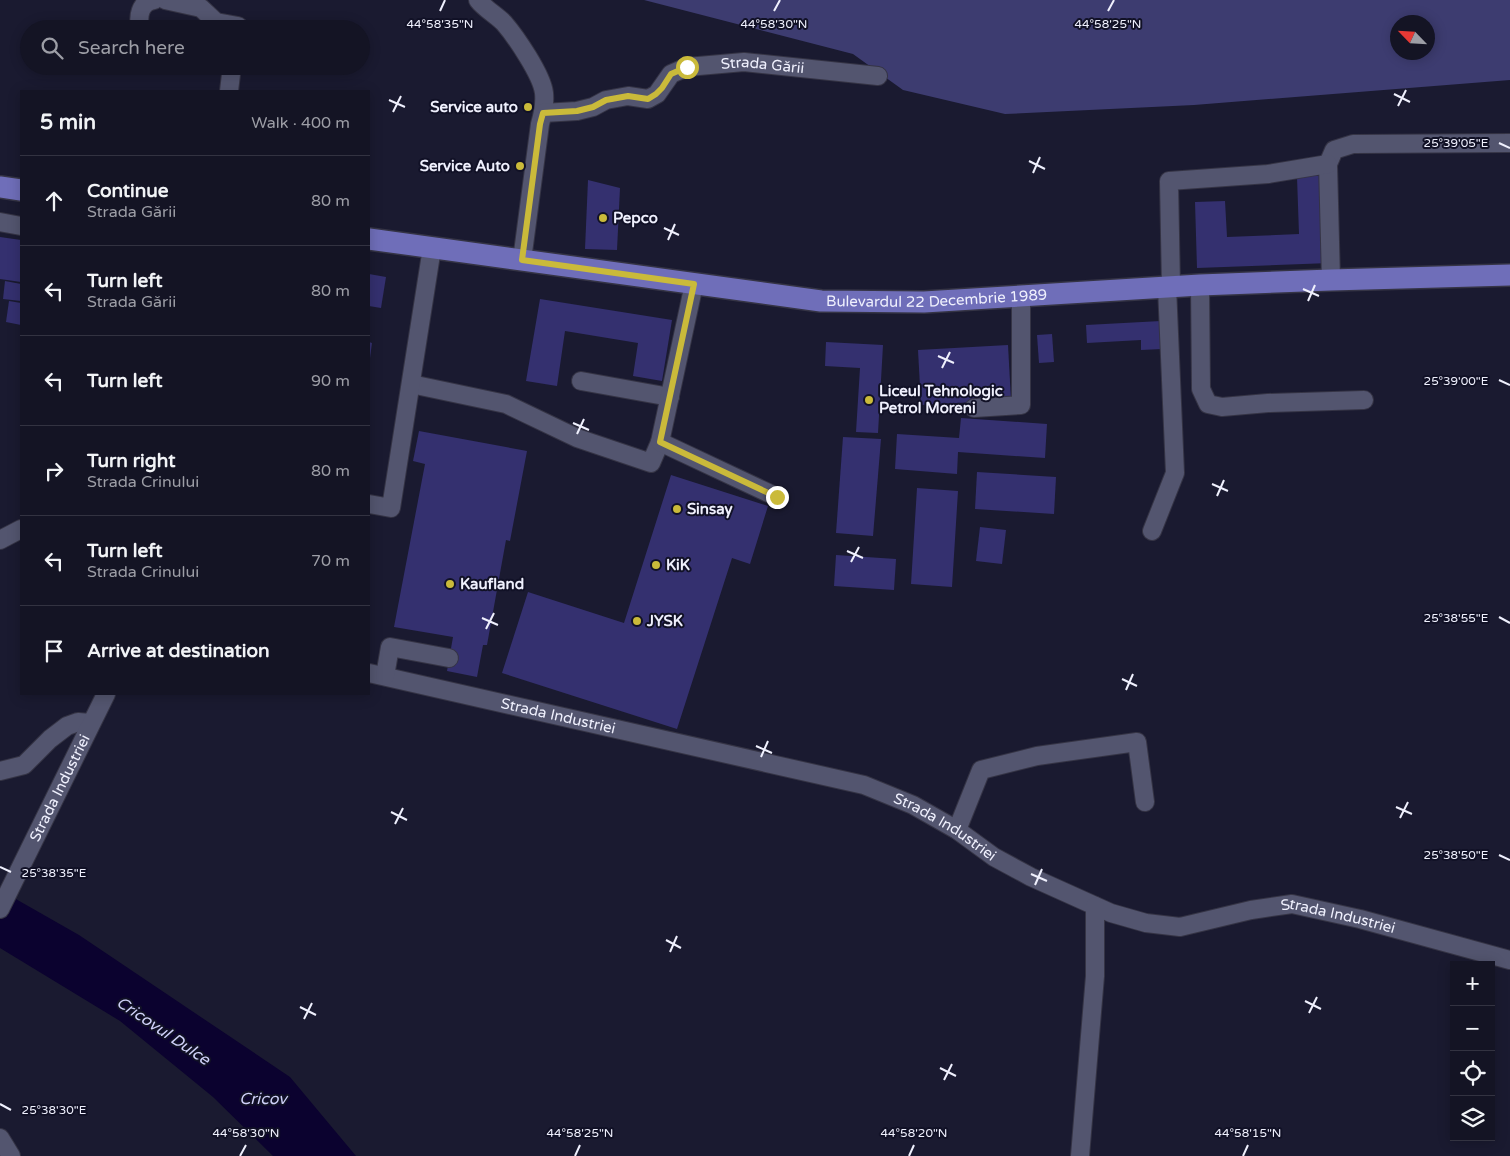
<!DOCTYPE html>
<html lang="en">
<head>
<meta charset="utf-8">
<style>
	body { margin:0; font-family:"Varela Round",sans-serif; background:#212131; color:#f1f3f6 }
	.controls { position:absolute; right:15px; bottom:15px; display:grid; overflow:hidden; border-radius:0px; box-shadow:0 2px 12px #0003 }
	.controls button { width:45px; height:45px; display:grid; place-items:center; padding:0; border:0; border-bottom:1px solid #333341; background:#141424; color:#f1f3f6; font:25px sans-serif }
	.compass { position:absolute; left:1390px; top:15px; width:45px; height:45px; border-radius:50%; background:#141424; box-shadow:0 2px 12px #0003; rotate:295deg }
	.stop { position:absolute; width:15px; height:15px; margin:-11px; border:4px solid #caba3a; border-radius:50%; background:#fff }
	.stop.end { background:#caba3a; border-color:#fff; box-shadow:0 1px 5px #0008 }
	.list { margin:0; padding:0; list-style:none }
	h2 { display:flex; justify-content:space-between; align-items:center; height:65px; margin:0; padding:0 20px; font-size:21px }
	h2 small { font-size:16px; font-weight:400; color:#9d9ea6 }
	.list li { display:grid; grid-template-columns:32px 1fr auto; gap:15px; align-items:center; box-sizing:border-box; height:90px; padding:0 20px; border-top:1px solid #333341 }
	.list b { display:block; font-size:19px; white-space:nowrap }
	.list p { margin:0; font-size:16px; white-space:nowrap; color:#9d9ea6 }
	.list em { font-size:16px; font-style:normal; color:#9d9ea6 }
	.icon { flex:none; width:28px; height:28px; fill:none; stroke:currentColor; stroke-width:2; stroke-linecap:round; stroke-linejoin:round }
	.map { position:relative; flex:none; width:1510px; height:1156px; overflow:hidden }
	.search { position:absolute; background:#141424; box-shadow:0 2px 12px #0003; left:20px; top:20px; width:350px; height:55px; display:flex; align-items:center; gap:12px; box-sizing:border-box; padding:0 18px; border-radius:28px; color:#9d9ea6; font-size:19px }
	.panel { position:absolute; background:#141424; box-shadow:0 2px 12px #0003; left:20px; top:90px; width:350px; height:605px; border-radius:0px }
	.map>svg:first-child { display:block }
	.green { fill:#3d3c70; fill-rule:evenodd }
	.water { fill:#0b022f }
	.building { fill:#34306f }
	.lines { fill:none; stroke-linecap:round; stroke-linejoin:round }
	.minor-casing { stroke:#353445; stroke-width:20 }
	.major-casing { stroke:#353445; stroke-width:24 }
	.minor { stroke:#53556f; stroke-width:18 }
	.major { stroke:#6f6eb9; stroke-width:21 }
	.route { stroke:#caba3a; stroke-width:6 }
	.ticks { fill:none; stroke:#eff0fd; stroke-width:2 }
	.poi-dot { fill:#caba3a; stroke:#111126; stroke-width:2 }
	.labels { text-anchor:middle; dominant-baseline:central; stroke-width:4; stroke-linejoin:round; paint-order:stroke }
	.street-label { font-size:15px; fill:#eff0fd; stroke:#111126 }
	.poi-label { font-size:15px; font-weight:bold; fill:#eff0fd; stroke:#111126; text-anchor:start }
	.water-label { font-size:16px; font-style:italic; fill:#cfd1f9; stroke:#111126 }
	.ticks-label { font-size:12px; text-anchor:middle; fill:#eff0fd; stroke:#111126; stroke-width:4; stroke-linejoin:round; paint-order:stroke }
</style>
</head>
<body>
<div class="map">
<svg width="1510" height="1156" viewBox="0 0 1510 1156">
	<rect width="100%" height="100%" fill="#1a1a30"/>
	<path class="green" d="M644,0H1510V80L1194,105L1005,114L903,90L853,54ZM1398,22H1428V52H1398Z"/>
	<polygon class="water" points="0,890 79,935 290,1077 356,1156 273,1156 213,1097 120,1021 0,948"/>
	<g class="building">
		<polygon points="1326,175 1330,263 1197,268 1195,202 1225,201 1227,237 1299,234 1297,177"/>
		<polygon points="588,180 620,188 617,250 585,249"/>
		<polygon points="0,237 21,240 21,282 0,279"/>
		<polygon points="369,274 386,277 381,308 369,306"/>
		<polygon points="5,281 21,284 21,301 3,299"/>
		<polygon points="540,299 672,320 662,381 633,376 638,343 565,331 557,386 526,381"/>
		<polygon points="9,301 21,303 21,325 6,322"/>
		<polygon points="1161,321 1162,349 1141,350 1141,340 1087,343 1086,325"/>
		<polygon points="1052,334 1054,362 1039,363 1037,335"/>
		<polygon points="369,342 372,343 370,358 369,358"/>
		<polygon points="826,342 883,345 878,433 856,432 860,368 825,366"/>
		<polygon points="1008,345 1011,400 921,405 918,350"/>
		<polygon points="961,418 1047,424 1045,458 958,452 957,474 895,469 897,434 959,438"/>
		<polygon points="419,431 527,451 510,541 506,540 487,645 483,645 477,677 447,671 453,637 394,627 425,464 413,461"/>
		<polygon points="843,437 881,439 873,536 836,533"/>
		<polygon points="977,472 1056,477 1054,514 975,509"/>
		<polygon points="671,475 768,506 750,564 732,558 677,729 502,673 528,592 624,623"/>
		<polygon points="917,488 958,491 952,587 911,584"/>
		<polygon points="980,527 1006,530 1002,564 976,561"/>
		<polygon points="836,555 896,559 894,590 834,586"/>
	</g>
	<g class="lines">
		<defs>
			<g id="minor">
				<polyline points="165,0 201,8 216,22 238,26 238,29"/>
				<path d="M478,0C485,9 496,15 504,23C516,37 542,75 544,93C545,103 543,114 540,124L522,260"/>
				<path d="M141,29C137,17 140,2 154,0"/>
				<polyline points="229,91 232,66"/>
				<path id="s1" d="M543,113L577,111L593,107L606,100L628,96L648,99L657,94L671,74L687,67L744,62L878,76"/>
				<polyline points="0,222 21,226"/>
				<polyline points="1331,280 1328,164 1334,150 1353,144 1510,143"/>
				<polyline points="1200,285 1201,389 1208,404 1222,407 1268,403 1364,400"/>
				<polyline points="1171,287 1169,181 1268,174 1328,164"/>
				<polyline points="581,381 670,397"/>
				<polyline points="411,384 506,404 577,438 651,463 660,442 694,284"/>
				<polyline points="974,408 1021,405 1021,295"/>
				<polyline points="660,442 777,497"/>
				<polyline points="369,504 391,508 432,248"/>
				<polyline points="1152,531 1175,473 1167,287"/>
				<polyline points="0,540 21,529"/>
				<path id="s2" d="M369,673L864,785L913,805L957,830L994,857L1031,877L1111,913L1146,923L1180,927L1251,910L1292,904L1360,919L1510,960"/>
				<polyline points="385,676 390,647 449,658"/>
				<polyline points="0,771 24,765 50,739 67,726 78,722 90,723"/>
				<polyline points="957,830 981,770 1037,756 1137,742 1145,802"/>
				<path id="s3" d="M0,909L106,694"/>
				<polyline points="0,1138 11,1156"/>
				<polyline points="1080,1156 1095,976 1095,906"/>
			</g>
			<g id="major">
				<polyline points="0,187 21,190"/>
				<path id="s4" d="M369,239L821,301L924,302L1200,285L1331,280L1510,275"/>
			</g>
		</defs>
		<use href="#minor" class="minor-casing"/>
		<use href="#major" class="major-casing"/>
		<use href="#minor" class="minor"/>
		<use href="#major" class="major"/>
	</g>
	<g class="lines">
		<polyline class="route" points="687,67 671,74 662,88 656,94 648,99 628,96 606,100 593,107 577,111 543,113 540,124 522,260 694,284 660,442 777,497"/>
	</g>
	<path class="ticks" d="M440,11L445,0M774,11L780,0M1108,11L1114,0M1394,94L1410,102M389,100L405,107M1398,106L1406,90M393,112L401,96M1499,143L1510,148M1029,161L1045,169M1033,173L1040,157M664,228L679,235M668,240L675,224M1303,289L1319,296M1308,301L1315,285M938,356L954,363M942,368L950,352M1499,380L1510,385M573,423L589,430M577,434L584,419M1212,484L1228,491M1217,496L1224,480M847,551L863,558M851,562L859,547M1499,617L1510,623M482,618L498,625M486,629L494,613M1122,679L1137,686M1126,690L1133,674M756,746L772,753M761,757L768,741M1396,807L1412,814M391,812L407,820M1400,818L1408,802M395,824L403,808M1499,855L1510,860M0,867L11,872M1031,874L1047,881M1035,885L1042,869M666,940L681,948M670,952L677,936M1305,1001L1321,1009M300,1007L316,1015M1309,1013L1317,997M304,1019L312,1003M940,1068L956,1076M944,1080L952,1064M0,1104L11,1110M240,1156L246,1145M575,1156L580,1145M909,1156L914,1145M1243,1156L1248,1145"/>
	<g class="poi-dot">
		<circle cx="528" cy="107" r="5"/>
		<circle cx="520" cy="166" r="5"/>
		<circle cx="603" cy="218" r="5"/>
		<circle cx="869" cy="400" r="5"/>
		<circle cx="677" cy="509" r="5"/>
		<circle cx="656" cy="565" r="5"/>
		<circle cx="450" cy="584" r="5"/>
		<circle cx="637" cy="621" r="5"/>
	</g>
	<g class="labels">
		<g class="street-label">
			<text stroke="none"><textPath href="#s1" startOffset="236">Strada Gării</textPath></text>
			<text stroke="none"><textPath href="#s4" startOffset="572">Bulevardul 22 Decembrie 1989</textPath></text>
			<text stroke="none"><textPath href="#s2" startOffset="194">Strada Industriei</textPath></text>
			<text stroke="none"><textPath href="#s3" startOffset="135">Strada Industriei</textPath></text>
			<text stroke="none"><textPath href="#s2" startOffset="599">Strada Industriei</textPath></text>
			<text stroke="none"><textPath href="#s2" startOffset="1019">Strada Industriei</textPath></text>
		</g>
		<g class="poi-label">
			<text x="518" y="107" text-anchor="end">Service auto</text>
			<text x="510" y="166" text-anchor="end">Service Auto</text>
			<text x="613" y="218">Pepco</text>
			<text x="879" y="391">Liceul Tehnologic<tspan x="879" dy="17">Petrol Moreni</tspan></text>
			<text x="687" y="509">Sinsay</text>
			<text x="666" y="565">KiK</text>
			<text x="460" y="584">Kaufland</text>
			<text x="647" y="621">JYSK</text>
		</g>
		<g class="water-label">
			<text transform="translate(163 1031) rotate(34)">Cricovul Dulce</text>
			<text x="263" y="1099">Cricov</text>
		</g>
	</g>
	<g class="ticks-label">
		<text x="440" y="28">44°58'35"N</text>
		<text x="774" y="28">44°58'30"N</text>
		<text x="1108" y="28">44°58'25"N</text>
		<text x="1456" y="147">25°39'05"E</text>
		<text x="1456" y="385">25°39'00"E</text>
		<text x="1456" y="622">25°38'55"E</text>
		<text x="1456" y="859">25°38'50"E</text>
		<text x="54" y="877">25°38'35"E</text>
		<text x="54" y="1114">25°38'30"E</text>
		<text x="246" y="1137">44°58'30"N</text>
		<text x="580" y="1137">44°58'25"N</text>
		<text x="914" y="1137">44°58'20"N</text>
		<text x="1248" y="1137">44°58'15"N</text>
	</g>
</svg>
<div class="controls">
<button>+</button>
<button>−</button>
<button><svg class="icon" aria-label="locate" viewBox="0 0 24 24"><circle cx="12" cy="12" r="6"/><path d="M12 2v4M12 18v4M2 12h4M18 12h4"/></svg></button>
<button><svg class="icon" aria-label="layers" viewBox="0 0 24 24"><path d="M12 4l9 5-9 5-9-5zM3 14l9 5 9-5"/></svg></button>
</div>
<svg class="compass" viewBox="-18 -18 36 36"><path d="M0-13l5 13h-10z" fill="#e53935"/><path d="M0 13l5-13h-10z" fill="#9d9ea6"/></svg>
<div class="stop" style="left:687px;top:67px"></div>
<div class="stop end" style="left:777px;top:497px"></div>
<div class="search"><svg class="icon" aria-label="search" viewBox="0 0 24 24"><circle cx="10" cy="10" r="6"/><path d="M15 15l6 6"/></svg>Search here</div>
<section class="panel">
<h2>5 min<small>Walk · 400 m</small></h2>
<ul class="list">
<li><svg class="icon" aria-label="ahead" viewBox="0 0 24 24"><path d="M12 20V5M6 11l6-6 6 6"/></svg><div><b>Continue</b><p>Strada Gării</p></div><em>80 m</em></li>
<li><svg class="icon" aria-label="left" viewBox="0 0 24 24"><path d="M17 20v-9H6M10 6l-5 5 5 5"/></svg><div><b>Turn left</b><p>Strada Gării</p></div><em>80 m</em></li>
<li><svg class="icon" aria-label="left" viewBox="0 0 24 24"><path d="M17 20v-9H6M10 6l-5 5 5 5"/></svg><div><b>Turn left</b></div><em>90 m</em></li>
<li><svg class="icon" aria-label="right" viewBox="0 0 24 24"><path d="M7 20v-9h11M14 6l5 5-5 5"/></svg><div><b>Turn right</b><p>Strada Crinului</p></div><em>80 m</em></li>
<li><svg class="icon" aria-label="left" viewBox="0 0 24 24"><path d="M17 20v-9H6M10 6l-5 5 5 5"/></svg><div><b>Turn left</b><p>Strada Crinului</p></div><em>70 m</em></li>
<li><svg class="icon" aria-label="arrive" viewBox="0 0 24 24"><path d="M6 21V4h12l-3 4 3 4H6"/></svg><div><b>Arrive at destination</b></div></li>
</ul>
</section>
</div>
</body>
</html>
